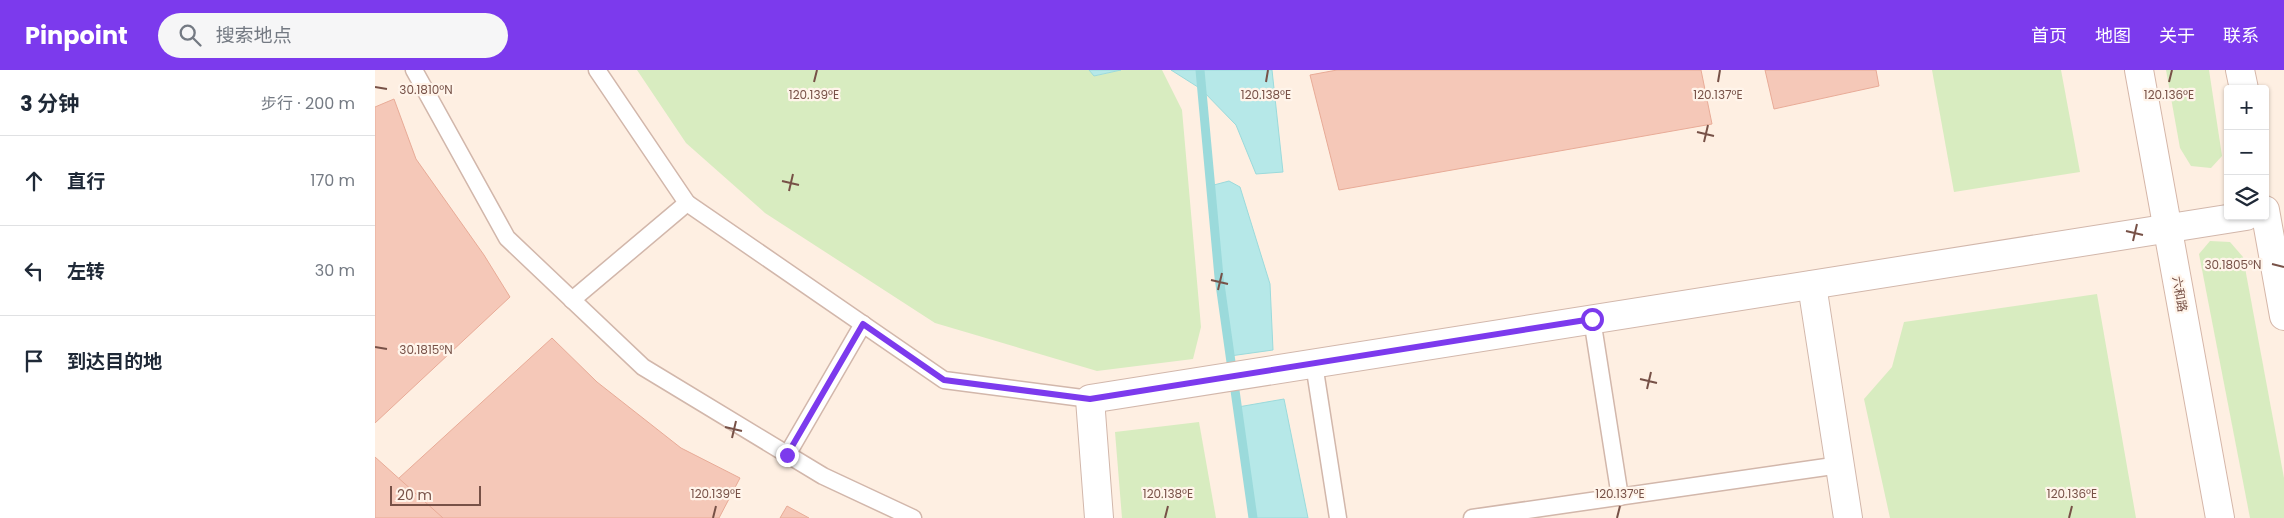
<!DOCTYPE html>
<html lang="zh">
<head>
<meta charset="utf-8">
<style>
	body { margin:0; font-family:Poppins,"Noto Sans SC",sans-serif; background:#f6f6f7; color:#1f2937 }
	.controls { position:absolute; right:15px; top:15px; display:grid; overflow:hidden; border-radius:5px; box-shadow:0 1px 4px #0004 }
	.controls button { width:45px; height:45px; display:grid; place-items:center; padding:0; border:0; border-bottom:1px solid #e0e1e3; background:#fff; color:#1f2937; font:25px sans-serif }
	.scale { position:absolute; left:15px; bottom:12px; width:91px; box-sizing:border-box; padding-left:5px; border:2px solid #775147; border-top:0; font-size:14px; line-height:18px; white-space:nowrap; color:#775147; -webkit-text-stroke:4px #fff4ea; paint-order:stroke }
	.stop { position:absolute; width:15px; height:15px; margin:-11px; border:4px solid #7c3aed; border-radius:50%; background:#fff }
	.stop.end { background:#7c3aed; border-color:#fff; box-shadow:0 1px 5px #0008 }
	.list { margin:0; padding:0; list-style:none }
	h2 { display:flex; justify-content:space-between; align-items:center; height:65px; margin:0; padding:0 20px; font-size:21px }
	h2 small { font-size:16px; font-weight:400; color:#747a83 }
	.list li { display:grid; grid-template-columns:32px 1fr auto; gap:15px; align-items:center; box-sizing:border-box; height:90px; padding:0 20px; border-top:1px solid #e0e1e3 }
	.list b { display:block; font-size:19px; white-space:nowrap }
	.list em { font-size:16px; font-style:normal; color:#747a83 }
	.icon { flex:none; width:28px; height:28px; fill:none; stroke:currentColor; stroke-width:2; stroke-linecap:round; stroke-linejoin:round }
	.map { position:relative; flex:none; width:1909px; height:448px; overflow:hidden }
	header { display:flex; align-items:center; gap:30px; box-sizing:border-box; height:70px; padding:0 25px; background:#7c3aed; color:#fff }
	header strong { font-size:24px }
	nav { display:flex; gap:28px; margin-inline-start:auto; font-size:18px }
	.search { width:350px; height:45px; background:#f6f6f7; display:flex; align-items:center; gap:12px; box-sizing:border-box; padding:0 18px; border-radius:28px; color:#747a83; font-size:19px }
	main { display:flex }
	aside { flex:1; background:#fff }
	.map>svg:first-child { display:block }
	.green { fill:#d8ecc0 }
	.water { fill:#b6e8e8; stroke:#9bdadb }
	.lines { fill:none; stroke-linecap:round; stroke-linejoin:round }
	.stream { stroke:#9bdadb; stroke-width:9 }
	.building { fill:#f5c8b8; stroke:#e8ab97 }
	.service-casing { stroke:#d2b7ab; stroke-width:19 }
	.minor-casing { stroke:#d2b7ab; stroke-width:30 }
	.secondary-casing { stroke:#d5b6a8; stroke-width:30 }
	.service { stroke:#fff; stroke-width:16 }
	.minor { stroke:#fff; stroke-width:28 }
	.secondary { stroke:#fff; stroke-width:28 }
	.route { stroke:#7c3aed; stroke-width:6 }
	.ticks { fill:none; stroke:#775147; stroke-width:2 }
	.labels { text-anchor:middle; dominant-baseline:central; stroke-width:4.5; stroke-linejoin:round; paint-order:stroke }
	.street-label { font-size:12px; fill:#775147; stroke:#fff4ea }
	.ticks-label { font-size:12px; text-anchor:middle; fill:#775147; stroke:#fff4ea; stroke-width:4.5; stroke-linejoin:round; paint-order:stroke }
</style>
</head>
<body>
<header>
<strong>Pinpoint</strong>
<div class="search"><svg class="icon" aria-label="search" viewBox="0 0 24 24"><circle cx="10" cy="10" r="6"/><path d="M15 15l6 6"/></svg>搜索地点</div>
<nav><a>首页</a><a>地图</a><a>关于</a><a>联系</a></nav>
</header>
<main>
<aside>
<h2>3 分钟<small>步行 · 200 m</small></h2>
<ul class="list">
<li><svg class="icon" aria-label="ahead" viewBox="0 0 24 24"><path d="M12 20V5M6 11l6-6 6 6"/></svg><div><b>直行</b></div><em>170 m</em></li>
<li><svg class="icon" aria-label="left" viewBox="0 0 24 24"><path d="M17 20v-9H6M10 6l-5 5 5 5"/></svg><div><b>左转</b></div><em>30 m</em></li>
<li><svg class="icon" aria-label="arrive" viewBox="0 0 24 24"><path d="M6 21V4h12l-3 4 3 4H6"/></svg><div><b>到达目的地</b></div></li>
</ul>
</aside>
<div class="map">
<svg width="1909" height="448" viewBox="0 0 1909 448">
	<rect width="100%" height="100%" fill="#feefe2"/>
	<g class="green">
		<polygon points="262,0 714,0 720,6 746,0 787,0 807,40 826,257 818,289 722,301 560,253 390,143 311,73"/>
		<polygon points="1557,0 1686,0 1705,102 1579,122"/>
		<polygon points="1791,0 1834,0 1847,86 1836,98 1816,96 1805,78"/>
		<polygon points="1835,171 1855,172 1868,187 1909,408 1909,448 1875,448 1824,184"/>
		<polygon points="1722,224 1761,448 1515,448 1489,329 1517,297 1529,252"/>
		<polygon points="824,352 841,448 747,448 740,362"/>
	</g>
	<g class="water">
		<polygon points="714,0 746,0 719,6"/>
		<polygon points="796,0 897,0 908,102 881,104 861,55 826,19"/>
		<polygon points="854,111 865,117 895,214 898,280 855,286 835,116"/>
		<polygon points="909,329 933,448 878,448 863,337"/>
	</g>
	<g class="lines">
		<polyline class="stream" points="825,0 844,207 878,448"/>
	</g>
	<g class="building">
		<polygon points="962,0 1326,0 1337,54 964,120 935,5"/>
		<polygon points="1390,0 1501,0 1504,16 1399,39"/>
		<polygon points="19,29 41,89 109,185 135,227 0,353 0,37"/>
		<polygon points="177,268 222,312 306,378 365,408 344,448 0,448 0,430"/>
		<polygon points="0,387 68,448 0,448"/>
		<polygon points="412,436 434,448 405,448"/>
	</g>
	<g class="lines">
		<defs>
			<g id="service">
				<polyline points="39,0 132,168 268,297 448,406 538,448"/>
				<polyline points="222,0 312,133 569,310 715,329"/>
				<polyline points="197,230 312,133"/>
				<polyline points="1217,249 1245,427"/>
				<polyline points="939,294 963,448"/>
				<polyline points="412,385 488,254"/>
				<polyline points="1097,448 1465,395"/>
			</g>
			<g id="minor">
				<polyline points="1437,215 1473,448"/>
				<polyline points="724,448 715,329 1871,146"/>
			</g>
			<g id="secondary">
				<polyline points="1764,0 1845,448"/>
				<polyline points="1865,0 1869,19"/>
				<polyline points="1890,140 1909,246"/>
			</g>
		</defs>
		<use href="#service" class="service-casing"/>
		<use href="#minor" class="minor-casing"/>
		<use href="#secondary" class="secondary-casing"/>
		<use href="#service" class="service"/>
		<use href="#minor" class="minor"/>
		<use href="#secondary" class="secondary"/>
	</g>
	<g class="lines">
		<polyline class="route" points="412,385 488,254 569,310 715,329 1217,249"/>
	</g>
	<path class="ticks" d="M439,12L442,0M891,12L893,0M1343,12L1345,0M1794,12L1797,0M0,17L12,19M1322,62L1339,66M1329,72L1333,55M407,111L424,115M414,121L418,104M1751,161L1768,165M1758,171L1762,154M1897,194L1909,197M836,210L853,214M843,220L847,203M0,277L12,279M1265,309L1282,313M1272,319L1276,302M350,357L367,361M357,368L361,351M338,448L341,436M790,448L793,436M1242,448L1245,436M1694,448L1697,436"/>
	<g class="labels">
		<g class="street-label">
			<text transform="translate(1805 224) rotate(80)">六和路</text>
		</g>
	</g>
	<g class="ticks-label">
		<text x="51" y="24">30.1810°N</text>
		<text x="439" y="29">120.139°E</text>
		<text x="891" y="29">120.138°E</text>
		<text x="1343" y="29">120.137°E</text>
		<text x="1794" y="29">120.136°E</text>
		<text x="1858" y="199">30.1805°N</text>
		<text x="51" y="284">30.1815°N</text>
		<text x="341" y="428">120.139°E</text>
		<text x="793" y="428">120.138°E</text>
		<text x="1245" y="428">120.137°E</text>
		<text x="1697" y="428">120.136°E</text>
	</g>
</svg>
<div class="controls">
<button>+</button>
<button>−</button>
<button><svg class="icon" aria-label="layers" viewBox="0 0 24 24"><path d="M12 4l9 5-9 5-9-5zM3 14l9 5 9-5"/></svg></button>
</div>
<div class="scale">20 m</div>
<div class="stop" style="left:1217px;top:249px"></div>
<div class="stop end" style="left:412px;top:385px"></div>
</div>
</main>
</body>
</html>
